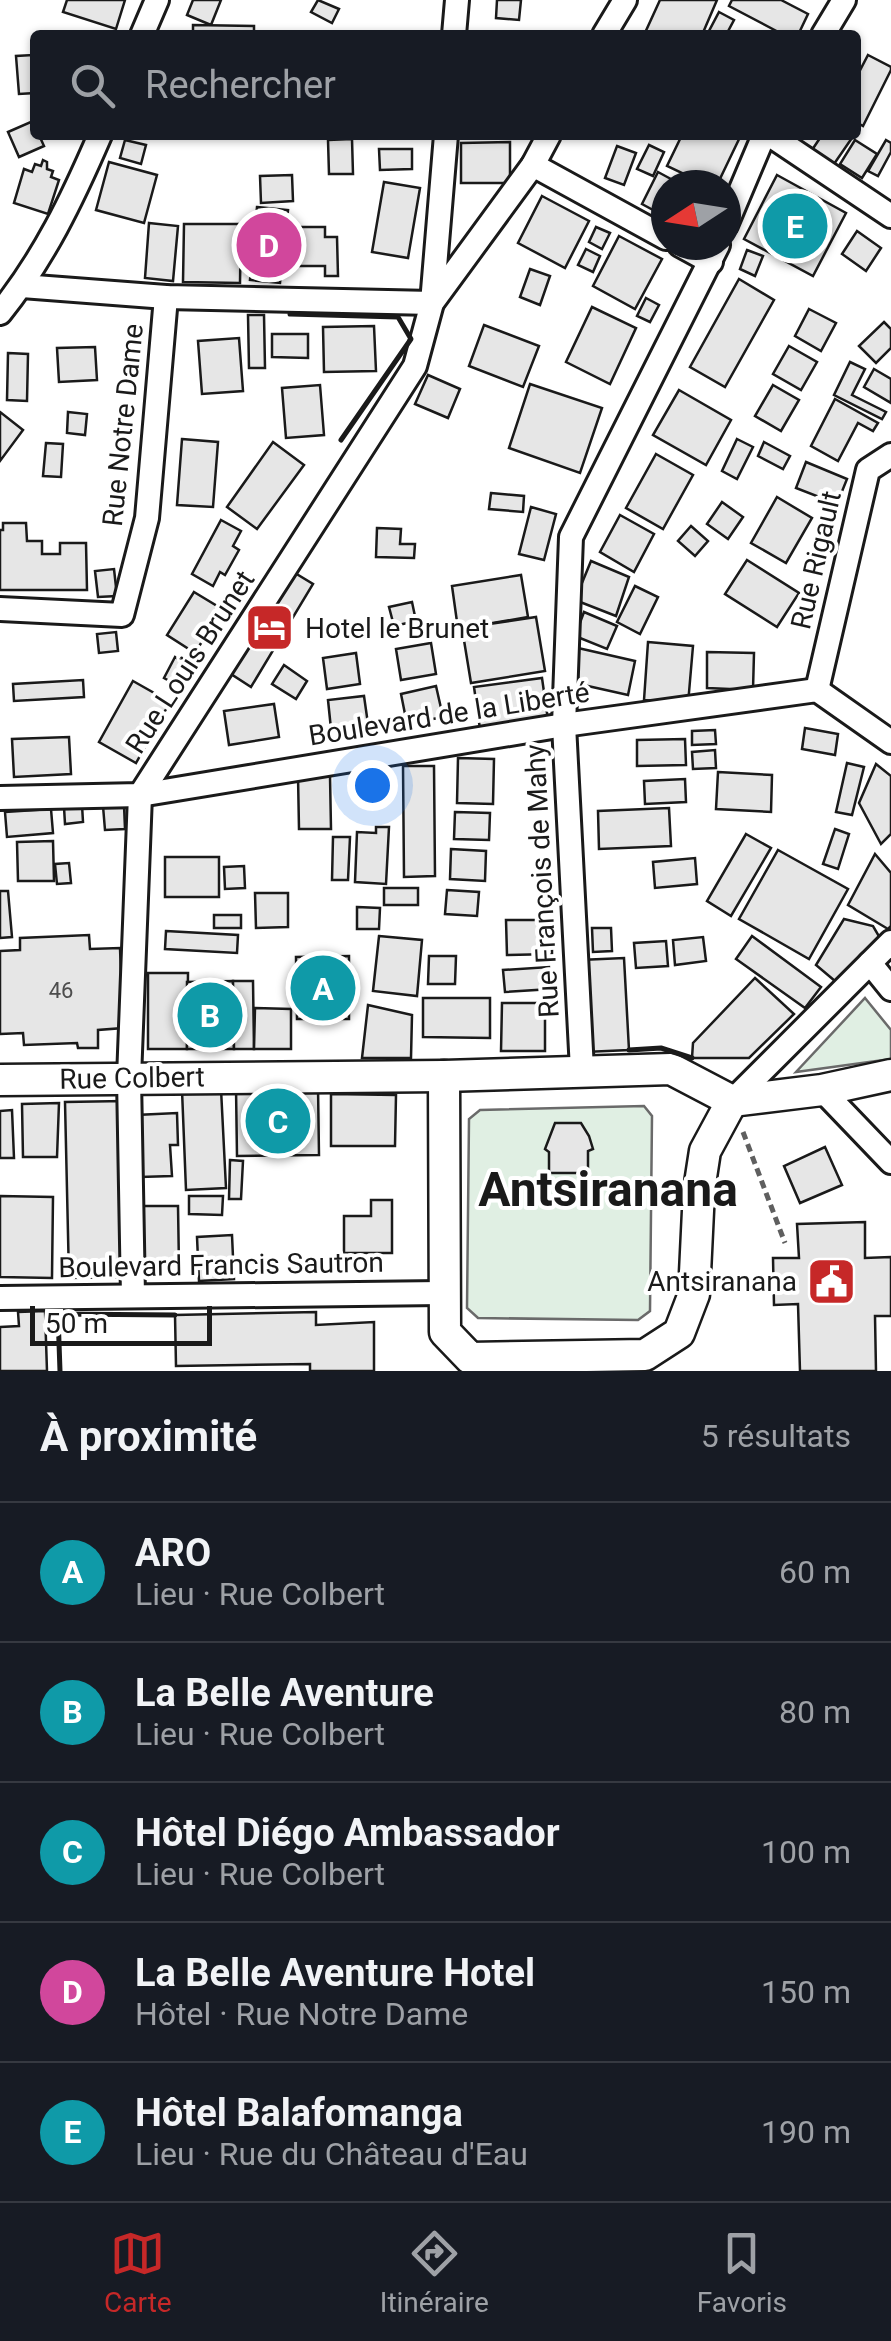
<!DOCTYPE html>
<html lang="fr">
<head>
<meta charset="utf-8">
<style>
	body { margin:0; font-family:Roboto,sans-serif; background:#20242c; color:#f1f3f6 }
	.compass { position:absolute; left:651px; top:170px; width:90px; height:90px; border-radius:50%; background:#171b24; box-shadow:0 2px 8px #0004; rotate:258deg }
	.scale { position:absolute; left:30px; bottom:25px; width:182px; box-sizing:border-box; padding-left:10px; border:5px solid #1a1a1a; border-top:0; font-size:28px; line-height:35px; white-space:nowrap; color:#1a1a1a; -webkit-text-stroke:8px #fff; paint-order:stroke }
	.you { position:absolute; left:372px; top:785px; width:35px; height:35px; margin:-25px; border:8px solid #fff; border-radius:50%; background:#1a73e8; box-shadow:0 0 0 15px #1a73e833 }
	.badge { display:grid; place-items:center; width:65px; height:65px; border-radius:50%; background:#c62828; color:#fff; font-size:32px; font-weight:700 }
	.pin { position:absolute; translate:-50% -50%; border:5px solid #fff; box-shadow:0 2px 10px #0006 }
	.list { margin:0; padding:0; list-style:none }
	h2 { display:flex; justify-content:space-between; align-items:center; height:130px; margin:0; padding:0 40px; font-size:42px }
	h2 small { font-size:32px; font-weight:400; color:#9ea1a6 }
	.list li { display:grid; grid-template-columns:65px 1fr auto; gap:30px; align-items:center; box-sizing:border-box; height:140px; padding:0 40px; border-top:2px solid #363941 }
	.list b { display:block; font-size:38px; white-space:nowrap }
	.list p { margin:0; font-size:32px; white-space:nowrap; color:#9ea1a6 }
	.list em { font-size:32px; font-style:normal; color:#9ea1a6 }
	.icon { flex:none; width:55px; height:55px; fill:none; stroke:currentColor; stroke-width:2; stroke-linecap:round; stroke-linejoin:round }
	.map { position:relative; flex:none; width:891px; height:1371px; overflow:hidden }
	.search { position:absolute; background:#171b24; box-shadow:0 2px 8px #0004; left:30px; right:30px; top:30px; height:110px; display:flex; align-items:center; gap:25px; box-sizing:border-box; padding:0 35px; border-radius:10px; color:#9ea1a6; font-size:38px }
	.sheet { height:830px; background:#171b24 }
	nav { display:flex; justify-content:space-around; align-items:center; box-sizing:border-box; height:140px; border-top:2px solid #363941; background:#171b24; font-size:28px; color:#9ea1a6 }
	nav a { display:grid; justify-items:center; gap:5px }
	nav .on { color:#c62828 }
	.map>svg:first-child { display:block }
	.green { fill:#e0efe3; stroke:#6a6a6a; stroke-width:2.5 }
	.building { fill:#e6e6e6; stroke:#1a1a1a; stroke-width:2.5 }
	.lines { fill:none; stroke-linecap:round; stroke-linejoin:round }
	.minor-casing { stroke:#1a1a1a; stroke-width:28 }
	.secondary-casing { stroke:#1a1a1a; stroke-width:35 }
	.path { stroke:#5f5f5f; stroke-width:5; stroke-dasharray:8 5; stroke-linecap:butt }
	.minor { stroke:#fff; stroke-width:22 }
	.secondary { stroke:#fff; stroke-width:30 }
	.wall { stroke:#1a1a1a; stroke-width:5 }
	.labels { text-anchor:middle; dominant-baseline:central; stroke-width:8; stroke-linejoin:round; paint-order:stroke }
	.number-label { font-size:22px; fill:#4d4d4d }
	.street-label { font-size:28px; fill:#1a1a1a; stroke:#fff }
	.poi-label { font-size:28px; fill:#1a1a1a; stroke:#fff; text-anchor:start }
	.town-label { font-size:48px; font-weight:bold; fill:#1a1a1a; stroke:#fff }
</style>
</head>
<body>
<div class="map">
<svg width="891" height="1371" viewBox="0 0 891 1371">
	<rect width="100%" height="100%" fill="#fff"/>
	<g class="green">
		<polygon points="865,998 891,1030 891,1059 796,1072"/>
		<polygon points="644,1106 652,1116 650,1311 638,1320 478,1318 467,1308 469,1119 480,1110"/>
	</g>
	<g class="building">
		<polygon points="67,0 125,0 116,29 63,12"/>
		<polygon points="193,0 221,0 211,25 187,15"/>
		<polygon points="318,0 339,9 332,23 311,12"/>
		<polygon points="497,0 521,0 519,20 496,18"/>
		<polygon points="660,0 717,0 702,35 644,35"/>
		<polygon points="732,0 781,0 808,14 798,35 784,35 729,6"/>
		<polygon points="719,12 734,20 726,35 709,31"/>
		<polygon points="193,25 254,26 254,35 193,35"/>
		<polygon points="33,55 35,93 19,94 16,56"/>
		<polygon points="868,55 891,67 891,70 863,126 856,122 856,78"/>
		<polygon points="33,121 35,135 39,135 44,146 19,157 8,132"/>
		<polygon points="682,135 741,135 717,185 707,185 667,166"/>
		<polygon points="822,135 854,135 834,164 812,150"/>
		<polygon points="352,139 353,174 329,174 328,140"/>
		<polygon points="125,140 146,145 141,164 120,158"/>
		<polygon points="855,140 877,154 862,178 840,164"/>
		<polygon points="886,140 891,143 891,152 878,176 868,171"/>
		<polygon points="510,142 510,183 461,183 461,143"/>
		<polygon points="649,145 664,152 653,176 637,169"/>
		<polygon points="617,146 636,153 624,185 605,178"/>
		<polygon points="379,149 412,149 412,169 380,170"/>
		<polygon points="43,160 47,162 47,169 53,171 51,177 59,180 48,214 14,203 24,169 32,172 35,164 41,166"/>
		<polygon points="109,162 157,175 144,223 96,210"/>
		<polygon points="658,172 682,185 666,185 666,217 642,204"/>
		<polygon points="292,175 293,201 261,203 260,176"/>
		<polygon points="777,175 846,213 813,276 744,239"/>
		<polygon points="384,182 420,188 408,258 372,252"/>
		<polygon points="542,196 589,221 565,268 518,243"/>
		<polygon points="257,207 288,210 280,283 250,280"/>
		<polygon points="149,223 178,226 173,281 145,278"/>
		<polygon points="184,224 241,224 240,283 183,282"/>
		<polygon points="296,227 325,227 325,237 337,237 338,276 325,276 325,266 296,266"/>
		<polygon points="596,227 610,233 602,249 589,242"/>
		<polygon points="857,231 881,248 866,271 842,254"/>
		<polygon points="619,236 662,259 635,309 593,286"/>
		<polygon points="586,249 600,256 593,272 578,265"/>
		<polygon points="747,250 763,256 755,276 740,269"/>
		<polygon points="530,269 550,276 540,305 520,297"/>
		<polygon points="739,279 774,300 725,387 690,367"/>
		<polygon points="646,298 659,305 650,322 637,316"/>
		<polygon points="592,307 636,328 610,384 566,362"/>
		<polygon points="809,309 836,323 821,351 795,336"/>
		<polygon points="248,315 264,315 265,368 249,368"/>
		<polygon points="884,322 891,329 891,348 876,363 859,346"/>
		<polygon points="484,325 539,346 523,387 469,366"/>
		<polygon points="374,326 376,371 324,372 323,327"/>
		<polygon points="272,334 308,334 308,358 272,357"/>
		<polygon points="239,338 243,391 202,394 198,341"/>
		<polygon points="789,346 817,362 801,390 773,374"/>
		<polygon points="95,347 97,380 59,382 57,348"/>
		<polygon points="8,353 28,354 27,401 7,400"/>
		<polygon points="850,362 865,369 852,395 886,412 882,419 834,395"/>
		<polygon points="874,369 891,379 891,403 864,387"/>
		<polygon points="428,375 460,389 448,418 415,404"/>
		<polygon points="530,384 602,408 580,473 509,448"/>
		<polygon points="320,385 324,435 286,438 282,388"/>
		<polygon points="773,385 799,400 781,431 755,416"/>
		<polygon points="679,390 731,420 706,465 653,435"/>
		<polygon points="835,399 878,423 873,431 858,423 838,461 811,446"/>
		<polygon points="0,412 23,430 0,461"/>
		<polygon points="68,412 87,414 85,435 67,433"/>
		<polygon points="182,439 218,442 213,507 177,505"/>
		<polygon points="737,439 753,447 737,479 722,471"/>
		<polygon points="273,442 304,465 257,529 227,507"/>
		<polygon points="764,442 790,456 783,469 758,456"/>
		<polygon points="46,443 63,444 61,477 43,476"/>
		<polygon points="656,454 693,475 663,529 626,508"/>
		<polygon points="806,462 847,479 837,504 796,488"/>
		<polygon points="491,493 524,496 523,512 489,509"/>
		<polygon points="777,497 812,518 786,563 751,543"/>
		<polygon points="722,502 743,517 728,539 707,524"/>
		<polygon points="531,507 556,514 544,560 519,554"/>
		<polygon points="620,515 654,534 634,572 600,552"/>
		<polygon points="221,520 241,531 233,546 239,550 225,575 220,572 213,586 192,574"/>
		<polygon points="3,523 26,523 27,541 42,541 42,554 60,554 60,543 86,543 87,590 0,590 0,530 3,530"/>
		<polygon points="691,526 708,541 695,556 678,541"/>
		<polygon points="377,528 401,529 400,544 415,544 414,558 376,557"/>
		<polygon points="747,560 799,593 777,627 725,594"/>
		<polygon points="591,561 629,577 616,616 575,600"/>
		<polygon points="114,569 117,596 98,597 95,571"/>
		<polygon points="290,570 313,584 251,687 228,672"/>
		<polygon points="521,575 528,617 458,629 452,586"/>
		<polygon points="635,586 658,597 640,634 617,622"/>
		<polygon points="194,592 222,609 195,653 167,635"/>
		<polygon points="412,602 416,621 394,626 389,607"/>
		<polygon points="584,612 617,626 607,649 575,636"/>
		<polygon points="536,617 545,671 471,683 462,628"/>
		<polygon points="116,632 118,651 99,653 97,634"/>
		<polygon points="648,642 693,646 688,704 644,700"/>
		<polygon points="431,643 436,674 401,680 396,649"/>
		<polygon points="578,648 635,661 628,695 570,682"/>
		<polygon points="707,652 754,653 753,690 707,688"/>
		<polygon points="356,653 360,684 327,689 323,658"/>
		<polygon points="175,657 184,663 173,683 164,678"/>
		<polygon points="284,665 307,681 296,699 272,684"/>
		<polygon points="542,678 548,720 480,729 474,687"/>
		<polygon points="83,680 84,697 14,701 13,684"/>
		<polygon points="133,681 170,702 136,763 99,742"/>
		<polygon points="436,686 443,717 407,724 401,694"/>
		<polygon points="364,696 368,724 331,729 328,700"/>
		<polygon points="274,704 279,737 229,745 224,711"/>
		<polygon points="805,728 838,734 835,755 802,749"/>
		<polygon points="715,730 716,744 692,745 692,731"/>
		<polygon points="69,737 71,774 14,777 12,739"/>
		<polygon points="685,739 686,765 637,766 637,740"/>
		<polygon points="715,750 716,768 693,769 692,752"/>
		<polygon points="458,758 494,759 493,804 457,803"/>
		<polygon points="847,763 864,767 852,815 836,812"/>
		<polygon points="876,764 891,776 891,834 881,844 859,803"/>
		<polygon points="403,766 434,766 435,876 404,877"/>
		<polygon points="718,772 772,775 771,812 716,809"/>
		<polygon points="298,776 330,776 331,829 299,829"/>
		<polygon points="685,779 686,802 645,804 644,781"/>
		<polygon points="82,805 83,822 65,824 64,807"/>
		<polygon points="124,805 125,829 105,830 103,806"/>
		<polygon points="669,808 671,846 599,849 598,811"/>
		<polygon points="51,809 53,833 7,837 5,812"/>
		<polygon points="455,812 490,813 489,840 454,839"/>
		<polygon points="376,827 389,827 386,884 355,882 357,832 376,833"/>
		<polygon points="835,829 849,834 838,869 823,864"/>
		<polygon points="746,834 771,848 731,916 707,901"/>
		<polygon points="333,837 350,837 348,880 332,880"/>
		<polygon points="53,841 54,881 18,881 17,842"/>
		<polygon points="451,849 486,851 485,881 450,879"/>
		<polygon points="778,850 848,889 809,959 739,919"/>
		<polygon points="875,854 891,873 891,926 888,929 848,905"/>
		<rect x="165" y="857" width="54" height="40"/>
		<polygon points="695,858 697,884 655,888 653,862"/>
		<polygon points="69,863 71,883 57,884 55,864"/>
		<polygon points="244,866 245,888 225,889 224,867"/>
		<rect x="384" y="888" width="34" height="17"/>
		<polygon points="447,890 479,892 477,916 445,914"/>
		<polygon points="0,891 8,891 12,937 0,938"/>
		<polygon points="255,893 288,893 288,927 256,928"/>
		<polygon points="357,907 380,908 379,929 357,929"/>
		<rect x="214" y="915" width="27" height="13"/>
		<polygon points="844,919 873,926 880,938 835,981 816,965"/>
		<polygon points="506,920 552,920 552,954 507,955"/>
		<polygon points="592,928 611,928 612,951 593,952"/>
		<polygon points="166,931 238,935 237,953 165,949"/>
		<polygon points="89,935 90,949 120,948 123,1028 98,1030 98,1048 78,1048 77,1043 24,1045 23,1033 0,1034 0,951 20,950 20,938"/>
		<polygon points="379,936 422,940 417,996 373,991"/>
		<polygon points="752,936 821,987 805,1008 736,959"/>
		<polygon points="703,937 706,961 675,965 673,940"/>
		<polygon points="666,941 668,966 636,968 634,943"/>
		<polygon points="349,956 349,1019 297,1019 296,957"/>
		<polygon points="429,956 456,956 455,984 428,984"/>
		<polygon points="624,958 629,1050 585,1052 580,960"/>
		<polygon points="549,967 551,989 505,992 503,970"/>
		<polygon points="148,973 188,973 187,1049 148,1049"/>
		<polygon points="755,978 794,1014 749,1058 692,1058 693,1043"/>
		<polygon points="233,981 234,1049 187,1049 187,982"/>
		<polygon points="233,981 253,981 254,1049 234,1049"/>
		<polygon points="423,998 490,998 490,1038 423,1037"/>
		<polygon points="502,1003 545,1003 545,1051 501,1051"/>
		<polygon points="368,1005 412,1015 411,1058 362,1058"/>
		<polygon points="255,1008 291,1009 291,1049 254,1049"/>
		<polygon points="318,1087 319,1155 237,1156 236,1088"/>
		<polygon points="221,1089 226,1188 186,1190 182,1090"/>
		<polygon points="331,1094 396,1095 395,1146 331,1146"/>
		<polygon points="124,1101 127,1277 69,1278 65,1102"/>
		<polygon points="59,1103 57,1157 23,1157 22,1104"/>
		<polygon points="12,1110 14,1158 0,1158 0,1111"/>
		<polygon points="177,1113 178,1145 170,1145 172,1176 140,1177 136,1115"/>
		<polygon points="555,1123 581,1123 589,1136 593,1149 588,1151 588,1173 549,1173 549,1152 545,1149"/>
		<polygon points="825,1147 842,1185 800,1203 784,1166"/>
		<polygon points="230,1160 243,1161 241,1199 229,1199"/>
		<polygon points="0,1196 53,1197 52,1278 0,1277"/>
		<polygon points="189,1196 223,1196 222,1215 189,1214"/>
		<polygon points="371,1200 392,1200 392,1253 344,1253 344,1216 371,1216"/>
		<polygon points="143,1206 178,1206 179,1267 144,1267"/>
		<polygon points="865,1222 865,1258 891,1257 891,1316 875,1316 876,1371 800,1371 798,1304 774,1305 773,1258 799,1258 797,1224"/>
		<polygon points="232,1235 234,1279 199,1281 197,1237"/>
		<polygon points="45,1311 47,1371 0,1371 0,1327 19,1326 18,1312"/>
		<polygon points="316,1312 316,1325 374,1322 374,1371 310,1371 310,1364 176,1366 175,1315"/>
	</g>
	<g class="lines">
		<defs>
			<g id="minor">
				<polyline points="142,35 157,0"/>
				<polyline points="454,35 457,0"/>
				<polyline points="604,35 625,0"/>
				<polyline points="823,35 844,0"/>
				<polyline points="770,135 891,216"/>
				<polyline points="533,165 666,238"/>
				<polyline points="726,225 764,135"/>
				<polyline points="680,245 711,262"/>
				<polyline points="22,286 166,297 432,303 446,135"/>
				<path d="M0,313C44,258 72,200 100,135"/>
				<polyline points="0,609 122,615 147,518 166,297"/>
				<polyline points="817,690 868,470 891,455"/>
				<polyline points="0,798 140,795 564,725 817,690 891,742"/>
				<polyline points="870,963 891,989"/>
				<polyline points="582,1070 564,725 571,537 718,245"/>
				<polyline points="822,1090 891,1162"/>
				<polyline points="732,1101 891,942"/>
				<polyline points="133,1296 129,1078 140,795 415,366 432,303 533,165 549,135"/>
				<polyline points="0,1298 442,1293"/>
			</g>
			<g id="secondary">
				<polyline points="444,1076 445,1332 470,1358 645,1355 679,1333 694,1294 699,1190 705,1151 732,1101"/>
				<polyline points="0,1080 444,1076 671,1069 732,1101"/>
				<polyline points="732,1101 822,1090 891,1075"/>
			</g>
		</defs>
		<use href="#minor" class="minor-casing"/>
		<use href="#secondary" class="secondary-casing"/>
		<polyline class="path" points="743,1132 785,1243"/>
		<use href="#minor" class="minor"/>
		<use href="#secondary" class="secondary"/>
		<g class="wall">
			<polyline points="290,314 398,317 411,339 341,440"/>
			<polyline points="629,1050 661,1048 692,1058"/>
			<polyline points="60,1371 58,1314 175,1315"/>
		</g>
	</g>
	<defs>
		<symbol id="hotel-square" viewBox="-11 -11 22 22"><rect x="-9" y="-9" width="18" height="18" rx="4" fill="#c62828" stroke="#fff"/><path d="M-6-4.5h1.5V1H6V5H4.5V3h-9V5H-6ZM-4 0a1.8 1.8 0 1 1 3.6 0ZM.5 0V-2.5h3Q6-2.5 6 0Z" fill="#fff"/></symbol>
		<symbol id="civic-square" viewBox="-11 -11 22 22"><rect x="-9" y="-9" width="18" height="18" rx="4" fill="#c62828" stroke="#fff"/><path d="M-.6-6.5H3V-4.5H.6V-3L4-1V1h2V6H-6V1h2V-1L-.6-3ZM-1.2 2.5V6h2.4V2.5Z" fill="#fff"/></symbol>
	</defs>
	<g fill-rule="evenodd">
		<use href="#hotel-square" x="242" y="600" width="55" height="55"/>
		<use href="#civic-square" x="804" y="1254" width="55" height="55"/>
	</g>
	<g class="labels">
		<g class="number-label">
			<text x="61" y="990">46</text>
		</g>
		<g class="street-label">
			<text transform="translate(123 425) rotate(-84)">Rue Notre Dame</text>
			<text transform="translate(816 560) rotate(-77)">Rue Rigault</text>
			<text transform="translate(190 662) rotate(-57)">Rue Louis Brunet</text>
			<text transform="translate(449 714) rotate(-9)">Boulevard de la Liberté</text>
			<text transform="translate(542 881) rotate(-93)">Rue François de Mahy</text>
			<text transform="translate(132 1078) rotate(-1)">Rue Colbert</text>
			<text transform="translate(221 1265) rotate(-1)">Boulevard Francis Sautron</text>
		</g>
		<g class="poi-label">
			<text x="305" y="628">Hotel le Brunet</text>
			<text x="797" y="1281" text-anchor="end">Antsiranana</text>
		</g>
		<g class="town-label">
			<text x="608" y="1189">Antsiranana</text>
		</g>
	</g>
</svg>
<svg class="compass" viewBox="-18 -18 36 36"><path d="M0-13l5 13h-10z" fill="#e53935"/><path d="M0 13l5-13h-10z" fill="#9ea1a6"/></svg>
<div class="scale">50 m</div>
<div class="you"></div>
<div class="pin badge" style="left:323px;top:988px;background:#0f9aa8">A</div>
<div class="pin badge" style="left:210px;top:1015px;background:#0f9aa8">B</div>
<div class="pin badge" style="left:278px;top:1121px;background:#0f9aa8">C</div>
<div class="pin badge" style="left:269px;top:245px;background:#d1479c">D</div>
<div class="pin badge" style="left:795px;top:226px;background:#0f9aa8">E</div>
<div class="search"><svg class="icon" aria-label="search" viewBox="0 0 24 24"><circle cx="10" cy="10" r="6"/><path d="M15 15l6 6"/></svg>Rechercher</div>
</div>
<section class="sheet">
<h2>À proximité<small>5 résultats</small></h2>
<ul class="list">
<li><span class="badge" style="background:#0f9aa8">A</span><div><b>ARO</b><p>Lieu · Rue Colbert</p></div><em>60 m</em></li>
<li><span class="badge" style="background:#0f9aa8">B</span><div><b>La Belle Aventure</b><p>Lieu · Rue Colbert</p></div><em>80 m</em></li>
<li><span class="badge" style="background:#0f9aa8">C</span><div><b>Hôtel Diégo Ambassador</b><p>Lieu · Rue Colbert</p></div><em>100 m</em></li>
<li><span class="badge" style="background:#d1479c">D</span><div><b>La Belle Aventure Hotel</b><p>Hôtel · Rue Notre Dame</p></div><em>150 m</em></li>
<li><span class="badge" style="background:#0f9aa8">E</span><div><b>Hôtel Balafomanga</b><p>Lieu · Rue du Château d'Eau</p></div><em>190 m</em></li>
</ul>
</section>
<nav>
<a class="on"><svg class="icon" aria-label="map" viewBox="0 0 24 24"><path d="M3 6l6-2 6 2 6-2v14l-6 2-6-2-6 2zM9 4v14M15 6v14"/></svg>Carte</a>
<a><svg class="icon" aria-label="directions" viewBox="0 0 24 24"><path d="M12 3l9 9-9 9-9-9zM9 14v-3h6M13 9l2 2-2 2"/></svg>Itinéraire</a>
<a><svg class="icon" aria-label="saved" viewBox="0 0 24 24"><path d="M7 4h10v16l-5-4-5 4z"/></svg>Favoris</a>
</nav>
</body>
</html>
